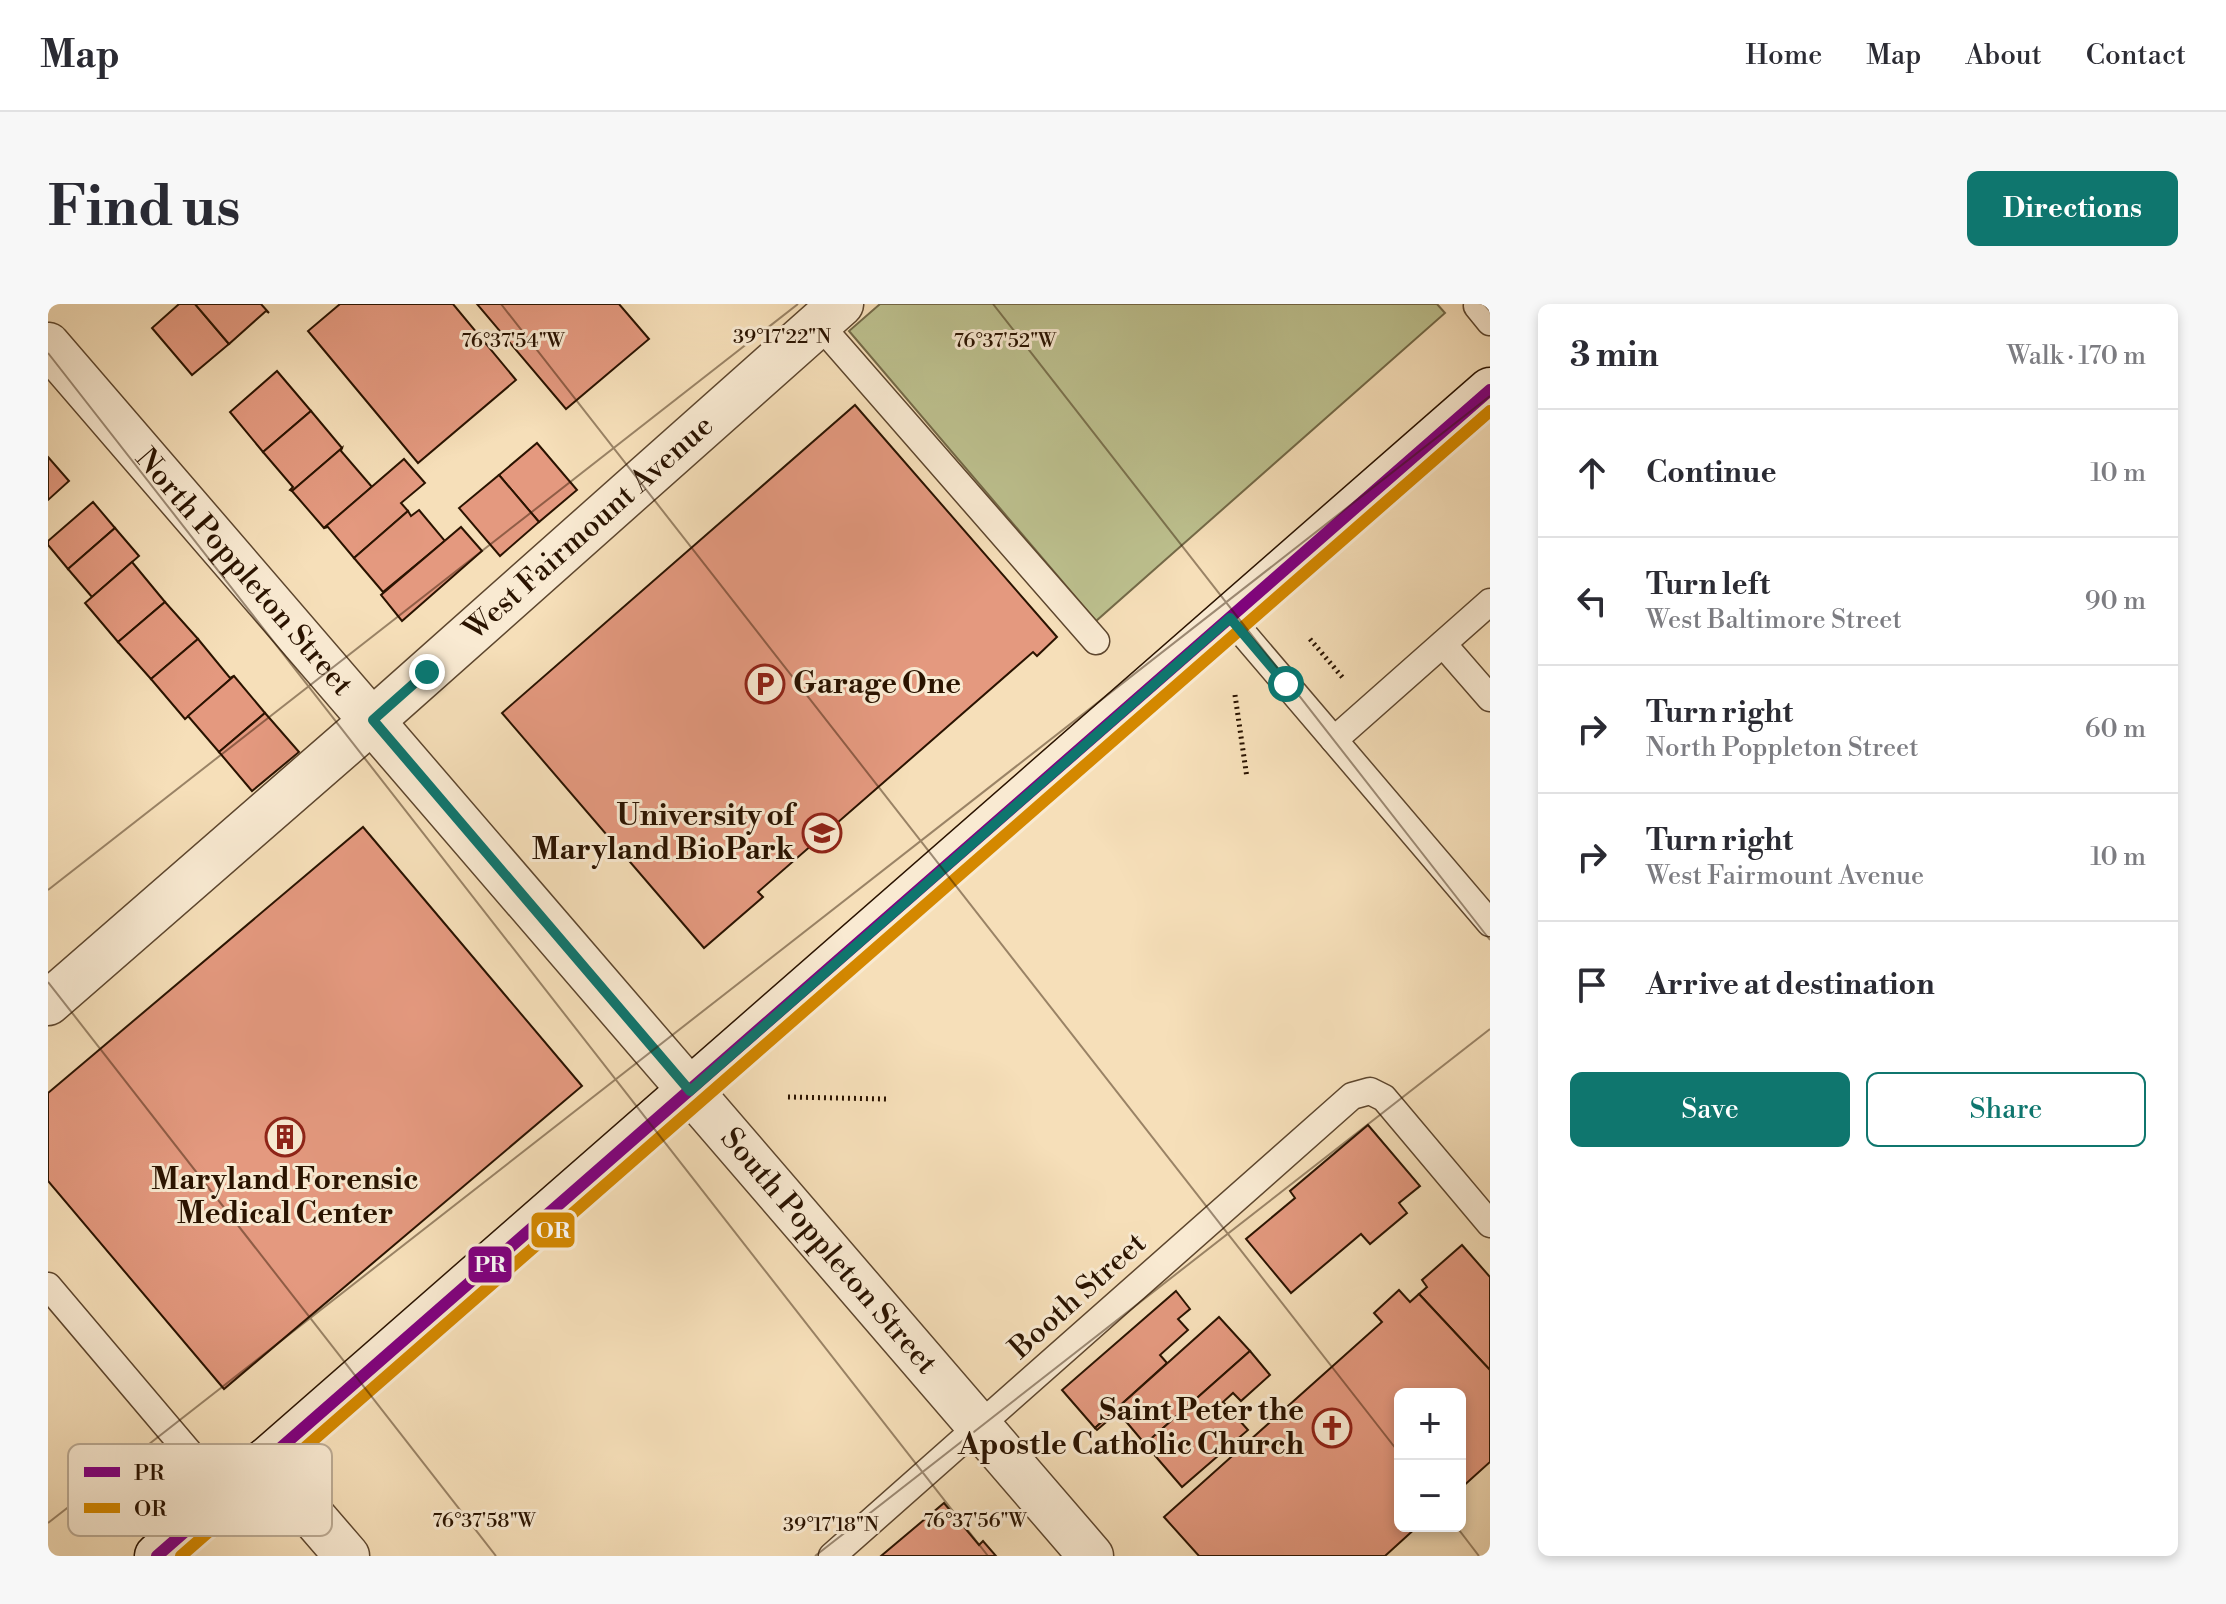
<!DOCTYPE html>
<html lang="en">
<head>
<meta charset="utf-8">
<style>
	body { margin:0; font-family:"Libre Bodoni",serif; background:#f7f7f7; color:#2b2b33 }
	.controls { position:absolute; right:24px; bottom:24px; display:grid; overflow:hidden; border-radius:12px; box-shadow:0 4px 12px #0003 }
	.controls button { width:72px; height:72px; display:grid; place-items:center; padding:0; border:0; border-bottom:2px solid #e1e1e2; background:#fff; color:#2b2b33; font:40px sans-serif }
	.stop { position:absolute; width:24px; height:24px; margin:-18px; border:6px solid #0f766e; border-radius:50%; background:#fff }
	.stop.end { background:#0f766e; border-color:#fff; box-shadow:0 2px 8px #0008 }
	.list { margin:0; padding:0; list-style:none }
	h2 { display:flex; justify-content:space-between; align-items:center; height:104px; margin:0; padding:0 32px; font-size:34px }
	h2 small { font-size:26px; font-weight:400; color:#7c7c81 }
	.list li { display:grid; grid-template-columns:52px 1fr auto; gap:24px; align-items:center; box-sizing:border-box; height:128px; padding:0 32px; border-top:2px solid #e1e1e2 }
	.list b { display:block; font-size:30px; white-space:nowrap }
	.list p { margin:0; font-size:26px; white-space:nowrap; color:#7c7c81 }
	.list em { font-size:26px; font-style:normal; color:#7c7c81 }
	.actions { display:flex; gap:16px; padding:24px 32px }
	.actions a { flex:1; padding:18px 0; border:2px solid #0f766e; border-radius:12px; text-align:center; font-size:28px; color:#0f766e }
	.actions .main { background:#0f766e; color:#fff }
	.icon { flex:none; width:44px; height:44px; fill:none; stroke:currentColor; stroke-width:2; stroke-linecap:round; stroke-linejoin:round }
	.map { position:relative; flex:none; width:1442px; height:1252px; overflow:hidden; border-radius:12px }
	header { display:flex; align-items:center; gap:48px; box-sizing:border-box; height:112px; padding:0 40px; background:#fff; border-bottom:2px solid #e1e1e2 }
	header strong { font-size:38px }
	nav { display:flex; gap:44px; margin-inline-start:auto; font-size:28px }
	.intro { display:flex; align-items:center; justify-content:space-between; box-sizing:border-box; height:192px; padding:0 48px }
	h1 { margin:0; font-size:56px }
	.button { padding:20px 36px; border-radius:12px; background:#0f766e; color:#fff; font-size:28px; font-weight:700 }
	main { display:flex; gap:48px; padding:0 48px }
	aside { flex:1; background:#fff; border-radius:12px; box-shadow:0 4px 12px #0003 }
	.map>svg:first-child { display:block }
	.green { fill:#bdc18f; stroke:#746a48; stroke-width:2 }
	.building { fill:#e4997f; stroke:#2a1300; stroke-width:2 }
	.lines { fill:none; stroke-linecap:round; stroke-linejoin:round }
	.service-casing { stroke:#5d462e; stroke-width:29 }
	.minor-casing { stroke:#5d462e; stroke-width:47 }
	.secondary-casing { stroke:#2a1300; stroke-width:47 }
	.path { stroke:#2a1300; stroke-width:5; stroke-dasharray:2 4; stroke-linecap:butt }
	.service { stroke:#f9ead2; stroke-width:26 }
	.minor { stroke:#f9ead2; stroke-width:44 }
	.secondary { stroke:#f9ead2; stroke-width:44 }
	.bus-1-casing { stroke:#f9ead2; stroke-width:18 }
	.bus-2-casing { stroke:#f9ead2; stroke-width:18 }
	.bus-1 { stroke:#800080; stroke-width:12 }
	.bus-2 { stroke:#d48800; stroke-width:12 }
	.route { stroke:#0f766e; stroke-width:10 }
	.ticks { fill:none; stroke:#2a1300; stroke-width:2; stroke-opacity:0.45 }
	.labels { text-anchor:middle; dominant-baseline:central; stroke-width:6; stroke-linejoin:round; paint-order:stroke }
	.street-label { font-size:30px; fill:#2a1300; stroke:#f9ead2 }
	.poi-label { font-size:30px; font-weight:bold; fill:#2a1300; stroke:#f9ead2; text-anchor:end }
	.key { fill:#f9ead2; stroke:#bbaa93; stroke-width:2 }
	.key-label { font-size:22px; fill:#2a1300 }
	.ticks-label { font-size:20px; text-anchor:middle; fill:#2a1300; stroke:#f9ead2; stroke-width:6; stroke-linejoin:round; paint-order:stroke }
	.line-badge { stroke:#f9ead2; stroke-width:3 }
	.badge-label { font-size:22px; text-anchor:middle; font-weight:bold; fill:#fff }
</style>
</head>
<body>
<header>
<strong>Map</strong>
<nav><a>Home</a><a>Map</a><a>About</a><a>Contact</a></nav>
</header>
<div class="intro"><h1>Find us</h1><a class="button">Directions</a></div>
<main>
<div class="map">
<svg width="1442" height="1252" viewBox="0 0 1442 1252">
	<rect width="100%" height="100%" fill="#f6dfb9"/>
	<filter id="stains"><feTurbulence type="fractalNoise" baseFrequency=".0025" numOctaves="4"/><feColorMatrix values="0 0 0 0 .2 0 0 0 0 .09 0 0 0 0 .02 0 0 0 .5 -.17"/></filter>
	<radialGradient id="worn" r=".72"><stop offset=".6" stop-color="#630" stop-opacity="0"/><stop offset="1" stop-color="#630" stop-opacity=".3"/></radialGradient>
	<polygon class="green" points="832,0 1389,0 1397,9 1048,317 801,27"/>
	<g class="building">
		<polygon points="131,0 147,0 181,40 144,71 104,24"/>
		<polygon points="147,0 213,0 221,9 218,7 181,40"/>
		<polygon points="292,0 405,0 468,76 370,159 260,27"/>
		<polygon points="429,0 571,0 601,35 518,105"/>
		<polygon points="229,67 263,107 215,148 182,108"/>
		<polygon points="807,101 1009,333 989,352 985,348 710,588 715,593 656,644 454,409"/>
		<polygon points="263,107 294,144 244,187 242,186 245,183 215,148"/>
		<polygon points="489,139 529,186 491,218 451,171"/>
		<polygon points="294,144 293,147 324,183 276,224 244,187"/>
		<polygon points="0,153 21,177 0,196"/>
		<polygon points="356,155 377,179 353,199 360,207 306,254 280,223 276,224"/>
		<polygon points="451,171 491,218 452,252 411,204"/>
		<polygon points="45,198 67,224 20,265 0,241 0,237"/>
		<polygon points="371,206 397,237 335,288 306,254 360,207 363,212"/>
		<polygon points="413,223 434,247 354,317 333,291"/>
		<polygon points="67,224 91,252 44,293 20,265"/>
		<polygon points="84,258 117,298 70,338 37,299"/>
		<polygon points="117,298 150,335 103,375 70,338"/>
		<polygon points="150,335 182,374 186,372 137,415 103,375"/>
		<polygon points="186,372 217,409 171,448 140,412"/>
		<polygon points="217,409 251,448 204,487 171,448"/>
		<polygon points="315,523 534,782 176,1085 0,877 0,789"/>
		<polygon points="1320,821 1372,882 1351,899 1359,909 1322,940 1313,930 1243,989 1198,935 1247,894 1242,887"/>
		<polygon points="1414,941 1442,973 1442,1066 1371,990 1379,983 1374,976"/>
		<polygon points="1351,986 1362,998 1371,990 1442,1066 1442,1158 1412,1185 1412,1090 1352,1090 1352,1222 1370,1222 1337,1252 1151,1252 1116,1213 1334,1018 1326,1009"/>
		<polygon points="1128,987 1142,1005 1130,1015 1140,1026 1112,1051 1119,1059 1047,1124 1014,1086"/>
		<polygon points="1171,1013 1202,1047 1097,1140 1070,1108 1049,1126 1047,1124"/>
		<polygon points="1202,1047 1222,1071 1193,1097 1185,1089 1175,1098 1200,1126 1134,1183 1097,1140"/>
		<polygon points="896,1199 931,1241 935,1237 948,1252 833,1252"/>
	</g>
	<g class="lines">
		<defs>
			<g id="service">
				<polyline points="1429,2 1442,18"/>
				<polyline points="771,20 1048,337"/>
				<polyline points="1182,314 1442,619"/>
				<polyline points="1395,340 1442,394"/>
				<polyline points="1286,436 1442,298"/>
				<polyline points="0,982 178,1192"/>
				<polyline points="784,1252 1304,792 1322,787 1336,794 1442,920"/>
			</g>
			<g id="minor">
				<path id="s1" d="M0,41L1043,1252"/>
				<path id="s2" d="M0,699L325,416L793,0"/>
				<polyline points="217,1157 299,1252"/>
			</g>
			<polyline id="secondary" points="109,1252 1442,86"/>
		</defs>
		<use href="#service" class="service-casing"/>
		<use href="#minor" class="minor-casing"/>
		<use href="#secondary" class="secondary-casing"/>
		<g class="path">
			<polyline points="1262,335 1295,374"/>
			<polyline points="1187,391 1199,474"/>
			<polyline points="740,793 838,795"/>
		</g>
		<use href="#service" class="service"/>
		<use href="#minor" class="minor"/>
		<use href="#secondary" class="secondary"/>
		<defs>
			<polyline id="bus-1" points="109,1252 1442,86"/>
			<polyline id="bus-2" points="133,1252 1442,107"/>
		</defs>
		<use href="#bus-1" class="bus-1-casing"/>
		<use href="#bus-2" class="bus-2-casing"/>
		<use href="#bus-1" class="bus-1"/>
		<use href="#bus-2" class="bus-2"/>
	</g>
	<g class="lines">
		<polyline class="route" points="379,368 325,416 642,787 1182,314 1238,380"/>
	</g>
	<path class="ticks" d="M453,0L1352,1150M945,0L1442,636M1436,0L1442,7M0,49L940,1252M0,586L750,0M0,678L448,1252M0,1219L1442,92M1408,1222L1431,1252M767,1252L1442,725"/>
	<defs>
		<symbol id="parking-ring" viewBox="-11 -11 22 22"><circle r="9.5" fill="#f9ead2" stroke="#8f2418" stroke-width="1.5"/><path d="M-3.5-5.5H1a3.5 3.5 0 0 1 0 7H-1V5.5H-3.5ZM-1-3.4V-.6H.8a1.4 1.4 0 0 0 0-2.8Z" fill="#8f2418"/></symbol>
		<symbol id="university-ring" viewBox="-11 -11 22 22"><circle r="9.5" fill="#f9ead2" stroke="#8f2418" stroke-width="1.5"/><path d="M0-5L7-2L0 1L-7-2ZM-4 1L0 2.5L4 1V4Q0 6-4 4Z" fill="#8f2418"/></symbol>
		<symbol id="building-ring" viewBox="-11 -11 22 22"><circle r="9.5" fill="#f9ead2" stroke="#8f2418" stroke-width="1.5"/><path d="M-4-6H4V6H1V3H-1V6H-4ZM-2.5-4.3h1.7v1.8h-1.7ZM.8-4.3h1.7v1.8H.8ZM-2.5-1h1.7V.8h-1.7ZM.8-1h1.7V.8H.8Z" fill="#8f2418"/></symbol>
		<symbol id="church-ring" viewBox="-11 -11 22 22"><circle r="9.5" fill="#f9ead2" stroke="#8f2418" stroke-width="1.5"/><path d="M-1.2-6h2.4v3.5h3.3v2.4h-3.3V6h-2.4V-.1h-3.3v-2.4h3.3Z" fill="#8f2418"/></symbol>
	</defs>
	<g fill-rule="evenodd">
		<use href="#parking-ring" x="695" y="358" width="44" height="44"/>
		<use href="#university-ring" x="752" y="507" width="44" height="44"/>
		<use href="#building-ring" x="215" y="811" width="44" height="44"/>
		<use href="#church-ring" x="1262" y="1102" width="44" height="44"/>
	</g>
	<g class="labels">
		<g class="street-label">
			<text stroke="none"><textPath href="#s2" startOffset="720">West Fairmount Avenue</textPath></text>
			<text stroke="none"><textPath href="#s1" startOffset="300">North Poppleton Street</textPath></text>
			<text stroke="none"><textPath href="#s1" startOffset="1196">South Poppleton Street</textPath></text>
			<text transform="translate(1030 992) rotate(-42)">Booth Street</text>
		</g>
		<g class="poi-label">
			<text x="745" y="380" text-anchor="start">Garage One</text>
			<text x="746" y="512">University of<tspan x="746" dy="34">Maryland BioPark</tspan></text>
			<text x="237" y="876" text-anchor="middle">Maryland Forensic<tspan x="237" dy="34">Medical Center</tspan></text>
			<text x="1256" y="1107">Saint Peter the<tspan x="1256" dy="34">Apostle Catholic Church</tspan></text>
		</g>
	</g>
	<rect x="20" y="1140" width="264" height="92" rx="12" class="key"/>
	<rect x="36" y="1163" width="36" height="10" fill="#800080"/>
	<rect x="36" y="1199" width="36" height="10" fill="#d48800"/>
	<g class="key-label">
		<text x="86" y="1176">PR</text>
		<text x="86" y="1212">OR</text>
	</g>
	<g class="ticks-label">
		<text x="734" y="39">39°17'22"N</text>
		<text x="465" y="43">76°37'54"W</text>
		<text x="957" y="43">76°37'52"W</text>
		<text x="436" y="1223">76°37'58"W</text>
		<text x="927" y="1223">76°37'56"W</text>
		<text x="783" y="1227">39°17'18"N</text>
	</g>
	<g class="line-badge">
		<rect x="482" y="907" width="46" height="38" rx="8" fill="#d48800"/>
		<rect x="419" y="941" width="46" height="39" rx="8" fill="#800080"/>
	</g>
	<g class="badge-label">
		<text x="505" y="934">OR</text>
		<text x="442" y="968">PR</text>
	</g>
	<rect width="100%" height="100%" filter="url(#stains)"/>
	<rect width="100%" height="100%" fill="url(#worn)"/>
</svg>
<div class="controls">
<button>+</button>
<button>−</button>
</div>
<div class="stop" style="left:1238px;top:380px"></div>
<div class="stop end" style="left:379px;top:368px"></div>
</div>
<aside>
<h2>3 min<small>Walk · 170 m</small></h2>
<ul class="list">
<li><svg class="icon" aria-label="ahead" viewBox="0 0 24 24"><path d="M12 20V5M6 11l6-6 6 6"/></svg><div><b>Continue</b></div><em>10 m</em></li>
<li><svg class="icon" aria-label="left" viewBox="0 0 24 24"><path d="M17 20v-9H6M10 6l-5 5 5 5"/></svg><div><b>Turn left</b><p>West Baltimore Street</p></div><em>90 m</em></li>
<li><svg class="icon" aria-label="right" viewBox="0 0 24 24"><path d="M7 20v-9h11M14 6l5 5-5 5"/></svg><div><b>Turn right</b><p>North Poppleton Street</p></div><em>60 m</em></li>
<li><svg class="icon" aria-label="right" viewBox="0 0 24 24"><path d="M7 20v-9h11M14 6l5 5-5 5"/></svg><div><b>Turn right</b><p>West Fairmount Avenue</p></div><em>10 m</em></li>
<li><svg class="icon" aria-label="arrive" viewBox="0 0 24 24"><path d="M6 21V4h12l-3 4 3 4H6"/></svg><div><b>Arrive at destination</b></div></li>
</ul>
<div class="actions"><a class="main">Save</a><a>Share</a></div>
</aside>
</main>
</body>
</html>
